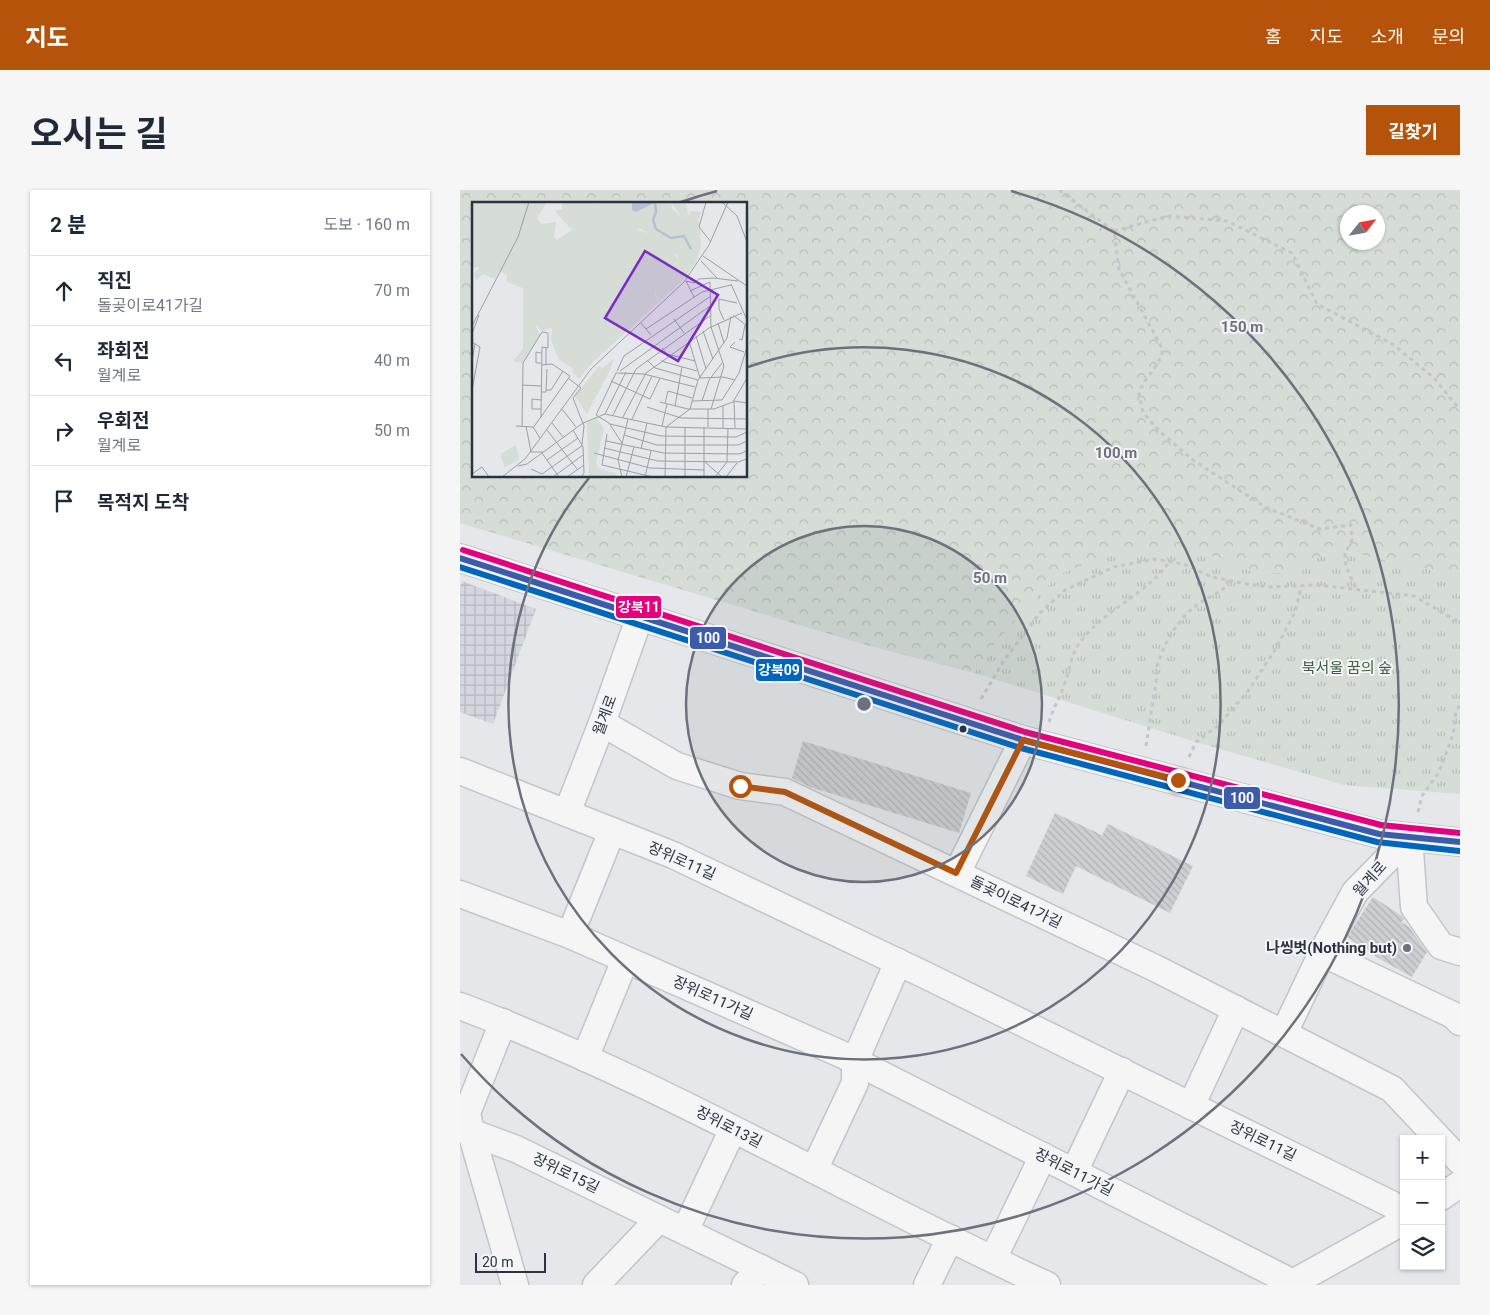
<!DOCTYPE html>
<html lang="ko">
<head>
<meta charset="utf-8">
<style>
	body { margin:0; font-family:Roboto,"Noto Sans KR",sans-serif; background:#f6f6f7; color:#1f2937 }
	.controls { position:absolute; right:15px; bottom:15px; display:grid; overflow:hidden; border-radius:0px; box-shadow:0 1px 4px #0004 }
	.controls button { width:45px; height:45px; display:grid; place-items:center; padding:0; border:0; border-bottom:1px solid #e0e1e3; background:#fff; color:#1f2937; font:25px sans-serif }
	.compass { position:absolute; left:880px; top:15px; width:45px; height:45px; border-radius:50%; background:#fff; box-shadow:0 1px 4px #0004; rotate:59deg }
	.scale { position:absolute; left:15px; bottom:12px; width:71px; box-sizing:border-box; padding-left:5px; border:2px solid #2d3243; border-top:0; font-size:14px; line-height:18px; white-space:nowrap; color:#2d3243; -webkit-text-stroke:4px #f4f5f8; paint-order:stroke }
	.stop { position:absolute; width:15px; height:15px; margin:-11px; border:4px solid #b45309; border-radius:50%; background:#fff }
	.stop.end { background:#b45309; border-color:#fff; box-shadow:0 1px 5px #0008 }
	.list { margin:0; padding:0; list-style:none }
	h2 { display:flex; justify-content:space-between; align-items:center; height:65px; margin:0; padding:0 20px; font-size:21px }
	h2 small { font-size:16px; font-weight:400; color:#747a83 }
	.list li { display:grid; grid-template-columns:32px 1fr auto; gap:15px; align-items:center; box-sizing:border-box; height:70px; padding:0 20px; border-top:1px solid #e0e1e3 }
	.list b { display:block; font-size:19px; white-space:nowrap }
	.list p { margin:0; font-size:16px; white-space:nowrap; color:#747a83 }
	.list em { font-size:16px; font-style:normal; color:#747a83 }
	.icon { flex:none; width:28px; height:28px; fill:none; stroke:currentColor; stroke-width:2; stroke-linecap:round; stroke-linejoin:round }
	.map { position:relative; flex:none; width:1000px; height:1095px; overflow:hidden; border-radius:0px }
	header { display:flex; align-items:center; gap:30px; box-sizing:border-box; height:70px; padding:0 25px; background:#b45309; color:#fff }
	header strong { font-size:24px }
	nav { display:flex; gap:28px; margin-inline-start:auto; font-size:18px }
	.intro { display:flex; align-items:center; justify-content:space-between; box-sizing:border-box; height:120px; padding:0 30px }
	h1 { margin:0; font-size:35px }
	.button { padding:12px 22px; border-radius:0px; background:#b45309; color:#fff; font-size:18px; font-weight:700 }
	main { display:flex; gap:30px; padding:0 30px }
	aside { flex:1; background:#fff; border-radius:0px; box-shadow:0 1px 4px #0004 }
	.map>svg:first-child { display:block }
	.industrial { fill:url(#industrial-grid) }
	.forest { fill:url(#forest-crowns); fill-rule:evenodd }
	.park { fill:url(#park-tufts) }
	.building { fill:url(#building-back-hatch) }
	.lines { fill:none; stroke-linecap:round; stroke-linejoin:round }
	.minor-casing { stroke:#c3c5c8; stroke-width:29 }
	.secondary-casing { stroke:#c3c5c8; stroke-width:30 }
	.path { stroke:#c4c5ca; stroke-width:3; stroke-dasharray:4 4; stroke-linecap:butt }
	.minor { stroke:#f5f5f6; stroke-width:26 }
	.secondary { stroke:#f7f7f8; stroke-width:28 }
	.bus-1-casing { stroke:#f4f5f8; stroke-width:10 }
	.bus-2-casing { stroke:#f4f5f8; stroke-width:10 }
	.bus-3-casing { stroke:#f4f5f8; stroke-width:10 }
	.bus-1 { stroke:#3d5bab; stroke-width:6 }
	.bus-2 { stroke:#0065bd; stroke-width:6 }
	.bus-3 { stroke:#e5007d; stroke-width:6 }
	.route { stroke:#b45309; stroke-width:6 }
	.ring { fill:none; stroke:#6d717d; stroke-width:2.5 }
	.bus-dot { fill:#2d3243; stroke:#f4f5f8; stroke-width:2 }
	.poi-dot { fill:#6d717d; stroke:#f4f5f8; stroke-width:2 }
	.labels { text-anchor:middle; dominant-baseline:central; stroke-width:4; stroke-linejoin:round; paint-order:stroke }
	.park-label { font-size:15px; fill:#3d5d3b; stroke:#f4f5f8 }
	.street-label { font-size:15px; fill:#2d3243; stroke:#f4f5f8 }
	.poi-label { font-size:15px; font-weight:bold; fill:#2d3243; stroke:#f4f5f8; text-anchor:end }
	.inset-river { fill:none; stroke:#b6c0d2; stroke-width:2.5 }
	.inset-road { fill:none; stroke:#9b9fa7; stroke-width:1 }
	.view { fill:#7b2cbf; fill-opacity:0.15; stroke:#7b2cbf; stroke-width:2.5 }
	.inset-edge { fill:none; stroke:#2d3243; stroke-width:2.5 }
	.centre { fill:#6d717d; stroke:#f4f5f8; stroke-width:2.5 }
	.ring-label { font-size:15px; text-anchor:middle; font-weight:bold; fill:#6d717d; stroke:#f4f5f8; stroke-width:4; stroke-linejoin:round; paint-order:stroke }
	.line-badge { stroke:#f4f5f8; stroke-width:2 }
	.badge-label { font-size:14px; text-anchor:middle; font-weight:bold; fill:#fff }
</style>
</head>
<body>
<header>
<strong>지도</strong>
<nav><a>홈</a><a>지도</a><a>소개</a><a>문의</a></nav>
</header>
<div class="intro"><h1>오시는 길</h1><a class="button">길찾기</a></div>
<main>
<aside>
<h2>2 분<small>도보 · 160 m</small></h2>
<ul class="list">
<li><svg class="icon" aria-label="ahead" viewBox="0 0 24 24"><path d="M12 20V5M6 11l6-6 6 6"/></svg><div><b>직진</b><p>돌곶이로41가길</p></div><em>70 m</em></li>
<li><svg class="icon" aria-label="left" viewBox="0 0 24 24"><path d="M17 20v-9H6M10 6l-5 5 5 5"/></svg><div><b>좌회전</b><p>월계로</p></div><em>40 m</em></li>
<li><svg class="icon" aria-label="right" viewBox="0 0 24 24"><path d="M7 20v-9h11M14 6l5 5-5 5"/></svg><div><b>우회전</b><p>월계로</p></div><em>50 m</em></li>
<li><svg class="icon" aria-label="arrive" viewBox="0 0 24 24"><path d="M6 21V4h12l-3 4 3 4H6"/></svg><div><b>목적지 도착</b></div></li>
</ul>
</aside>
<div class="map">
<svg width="1000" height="1095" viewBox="0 0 1000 1095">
	<defs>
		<pattern id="industrial-grid" width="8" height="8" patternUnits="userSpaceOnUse" patternTransform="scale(1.25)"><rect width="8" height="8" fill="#d4d6dd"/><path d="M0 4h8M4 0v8" fill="none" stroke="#b6b8bf"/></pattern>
		<pattern id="forest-crowns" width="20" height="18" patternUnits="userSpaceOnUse" patternTransform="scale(1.25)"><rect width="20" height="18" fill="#d5ddd6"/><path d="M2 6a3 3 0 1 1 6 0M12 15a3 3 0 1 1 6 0" fill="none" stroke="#b7beb9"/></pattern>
		<pattern id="park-tufts" width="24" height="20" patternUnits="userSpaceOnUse" patternTransform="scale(1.25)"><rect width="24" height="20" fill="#d5ddd6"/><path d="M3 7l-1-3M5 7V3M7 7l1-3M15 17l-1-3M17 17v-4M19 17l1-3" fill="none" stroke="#b7beb9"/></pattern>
		<pattern id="building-back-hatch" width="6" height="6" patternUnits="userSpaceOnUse" patternTransform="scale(1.25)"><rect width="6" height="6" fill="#cecfd2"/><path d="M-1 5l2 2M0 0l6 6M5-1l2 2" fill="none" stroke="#b1b2b6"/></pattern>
	</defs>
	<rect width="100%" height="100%" fill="#e5e7ea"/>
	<polygon class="industrial" points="2,391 76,419 33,534 0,522 0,397"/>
	<path class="forest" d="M0,0H1000V392L982,382L882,361L871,362L821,383L794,382L734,360L598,385L535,453L514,483L406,455L0,333ZM14,14H286V286H14ZM888,22H918V52H888Z"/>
	<polygon class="park" points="661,360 734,360 794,382 821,383 871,362 882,361 982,382 1000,392 1000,604 884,595 736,552 514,483 535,453 598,385"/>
	<g class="building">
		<polygon points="343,551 511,603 499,643 350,597 332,588"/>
		<polygon points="595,623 642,645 648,634 733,676 710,723 616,676 603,704 566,686"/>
		<polygon points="913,707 942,726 944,729 941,732 949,737 967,762 952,787 918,768 887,747"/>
	</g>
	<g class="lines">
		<defs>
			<g id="minor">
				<polyline points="142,533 217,576 280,596 325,602 697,779 932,899 979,949"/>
				<polyline points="0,581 213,665 465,785 931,1014 944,1023"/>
				<polyline points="107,623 142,533 180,426"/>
				<polyline points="949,647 954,717 981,756 1000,762"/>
				<polyline points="497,683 563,550"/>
				<polyline points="0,704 110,745 381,864 833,1093"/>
				<polyline points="110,745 152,641"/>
				<polyline points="862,763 993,825 1000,832"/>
				<path d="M0,816C203,892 390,1005 587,1095"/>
				<polyline points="43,832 7,923 11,942 55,1095"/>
				<polyline points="824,843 862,763 895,702 949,647"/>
				<polyline points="125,868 165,770"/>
				<polyline points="731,916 776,819"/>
				<polyline points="0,938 56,959 335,1095"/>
				<polyline points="981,951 1000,971"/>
				<polyline points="354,980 395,893 395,871 438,772"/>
				<polyline points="614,982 662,881"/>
				<polyline points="981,1007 1000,994"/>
				<polyline points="225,1041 273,939"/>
				<polyline points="533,1069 583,966"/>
				<polyline points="136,1095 199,1029"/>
				<polyline points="285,1095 301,1078"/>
				<polyline points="467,1095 490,1048"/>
				<polyline points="829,1095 944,1031"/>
			</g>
			<polyline id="secondary" points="0,368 563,550 919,644 1000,652"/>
		</defs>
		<use href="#minor" class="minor-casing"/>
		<use href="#secondary" class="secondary-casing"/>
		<g class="path">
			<polyline points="599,0 654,41 659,79 703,160 699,171 683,194 679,204 683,222 698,240 733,270 805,317 860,339 891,335 892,349 885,364 886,376 896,399"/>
			<polyline points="654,41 708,26 767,31 832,63 857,114 934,155 974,188 1000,220"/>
			<polyline points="521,509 545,469 579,424 605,400 654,377 695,369 724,374 752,387 787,394 810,397 857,395 954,406 1000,433"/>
			<path d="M589,532C593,519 600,507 605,493C610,479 611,463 621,451C645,419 686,405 709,372"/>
			<polyline points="686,556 696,492 697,476 704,457 715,438 727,423 739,413 761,401 765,397 768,390"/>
			<polyline points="729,567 736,552 759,535 788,501 815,460 836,420 841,396"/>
			<polyline points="958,622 962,606 979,582 993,545 996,521 1000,515"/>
		</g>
		<use href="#minor" class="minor"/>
		<use href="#secondary" class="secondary"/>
		<defs>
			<polyline id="bus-1" points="0,368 563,550 919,644 1000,652"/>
			<polyline id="bus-2" points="0,377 561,558 917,652 999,661"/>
			<polyline id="bus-3" points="3,360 565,542 921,635 1000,643"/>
		</defs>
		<use href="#bus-1" class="bus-1-casing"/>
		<use href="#bus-2" class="bus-2-casing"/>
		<use href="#bus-3" class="bus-3-casing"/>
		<use href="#bus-1" class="bus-1"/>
		<use href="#bus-2" class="bus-2"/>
		<use href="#bus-3" class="bus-3"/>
	</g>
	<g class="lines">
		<polyline class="route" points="280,596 325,602 496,683 563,550 718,590"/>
	</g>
	<circle cx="404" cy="514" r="178" fill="#6d717d" fill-opacity=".12"/>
	<g class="ring">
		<circle cx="404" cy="514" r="178"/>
		<path d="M288 177A356 356 0 1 1 129 288"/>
		<path d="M221 12A534 534 0 0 1 257 1M551 1A534 534 0 1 1 1 864"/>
	</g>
	<circle class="bus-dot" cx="503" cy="539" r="4.5"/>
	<circle class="poi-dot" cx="947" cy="758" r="5"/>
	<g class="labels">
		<g class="park-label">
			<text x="887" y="478">북서울 꿈의 숲</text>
		</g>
		<g class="street-label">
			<text transform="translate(145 525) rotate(-70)">월계로</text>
			<text transform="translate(222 671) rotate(24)">장위로11길</text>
			<text transform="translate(910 689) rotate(-48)">월계로</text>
			<text transform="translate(556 712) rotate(26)">돌곶이로41가길</text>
			<text transform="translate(253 808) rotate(24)">장위로11가길</text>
			<text transform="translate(269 937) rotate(27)">장위로13길</text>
			<text transform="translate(803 951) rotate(26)">장위로11길</text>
			<text transform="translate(614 982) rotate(27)">장위로11가길</text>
			<text transform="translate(106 983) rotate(26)">장위로15길</text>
		</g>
		<g class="poi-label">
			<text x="937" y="758">나씽벗(Nothing but)</text>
		</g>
	</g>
	<g transform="translate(12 12)">
		<rect width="275" height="275" fill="#e5e7ea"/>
		<path d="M44,243L47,257L33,265L28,252Z" fill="#d5ddd6"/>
		<path d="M0,0H75L65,16L69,22L84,20L82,35L85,38L100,28L83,9L90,7V0H120L126,8L146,12V20L152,27L160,25L176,32L175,41L181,48L190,44L202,50L206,58L186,81L183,91L186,101L120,161L107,177L100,170L102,167L87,158L79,138L80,126L70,129L63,122L68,134L50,161L41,159L51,147V86L35,80V73L27,69L23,77L11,72L4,78L2,72L7,65L0,66ZM191,0H199L200,6L209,15L217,14L219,9L229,10L226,19L214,26L203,23ZM142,157L137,170L115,212L103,194L127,164L130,166ZM125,216L132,227L124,261L126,266L143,271L145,275H117L115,220Z" fill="#d5ddd6"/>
		<path d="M120,0H191L204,23L214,26L227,19L229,44L224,60L208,81L186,101L183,86L192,72L205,61L206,53L191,44L185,50L181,48L174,39L176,32L169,27H147L145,12L129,11ZM199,0H213L217,14L209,15Z" fill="#d5ddd6"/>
		<path d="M160,0H184L164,10L160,8Z" fill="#b6c0d2"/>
		<path class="inset-river" d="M183,1L184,10L181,18L184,27L199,36L212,34L219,47"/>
		<path class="inset-road" d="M234,0L227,25L239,40M250,0L265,14L275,40M231,54L275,84M229,59L245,76M214,79L222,81L227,77L241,76L266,79M214,79L222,95M259,82L275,118M218,89L238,80L239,125L252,164L239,207M261,113L275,124M202,117L212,131M252,118L247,107V97L265,101M169,121L179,133M246,121L252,141M0,124L46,35L57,0M174,127L230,90L259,83M231,129L241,157M0,132L7,113M224,134L234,167M267,137L270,138L273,123M217,139L228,176L251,175L263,178M0,140L8,145L0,188M263,140L258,145L272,150M190,146L195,152L223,159M175,158L183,166L226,178M0,159L3,142M189,159L225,169M69,161H64V150L69,151M74,163V146M145,169L152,154L239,94M148,169L238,104M96,176L109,186L101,196L112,224L110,242M139,179L178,197L188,176M50,183L69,184M74,188H79L91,169M69,190H74L75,167M220,199L250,198L267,171L275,145M230,199L237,178L250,161M188,200L216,207H242L261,200L275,176M193,201L196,189L220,196M203,204L210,165M175,205L209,216L275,217M69,207H60V197L69,198M90,207L104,225M133,212L154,170M141,213L164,167L238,114M69,215L70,145M151,215L174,171L237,126L270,111M160,217L180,174M80,221L91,235M138,222L189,234L264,235L275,230M44,224L61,225L68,236M54,224L59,250H71M190,224L195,202M50,225L51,161L70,130L76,131V146L70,145M236,225V207M61,226L98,174L80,162L69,163M251,226V204M263,226L262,199L275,201M75,228L105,267M101,228L111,245L112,271L109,275M135,232L130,263L181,275M152,233L185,243H266L275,239M134,239L192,251L267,252L275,249M150,241L137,221L124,213L144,171L172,172L223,185M132,246L186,259L266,260L275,257M169,247L175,221M70,251L87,275M122,251L178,266L232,268M75,258L106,236M233,260L250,275M46,264L55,262L111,221L133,212L194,225L275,227M59,267L70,272L111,243M0,272L10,265L17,275M30,275L53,257L119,167L212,80L237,43L256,0M81,275L111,253M95,275L112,263M150,275L146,258L156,217M154,275L162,245M173,275L179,249M193,275L194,225L218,207L226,178L255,136L259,114M213,275V225M232,275V225M243,275L255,260L256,226M254,275L265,261"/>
		<path class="view" d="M173,49L246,93L206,159L133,116Z"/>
		<rect width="275" height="275" class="inset-edge"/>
	</g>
	<circle cx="404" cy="514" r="8" class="centre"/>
	<g class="ring-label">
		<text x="782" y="142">150 m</text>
		<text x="656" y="268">100 m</text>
		<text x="530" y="393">50 m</text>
	</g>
	<g class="line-badge">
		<rect x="155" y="405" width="47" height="24" rx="5" fill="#e5007d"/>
		<rect x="229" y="436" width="38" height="24" rx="5" fill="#3d5bab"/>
		<rect x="295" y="468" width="48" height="24" rx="5" fill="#0065bd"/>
		<rect x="763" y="596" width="38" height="24" rx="5" fill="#3d5bab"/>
	</g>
	<g class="badge-label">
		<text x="179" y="422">강북11</text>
		<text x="248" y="453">100</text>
		<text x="319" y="485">강북09</text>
		<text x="782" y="613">100</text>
	</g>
</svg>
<div class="controls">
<button>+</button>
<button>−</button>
<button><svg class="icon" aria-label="layers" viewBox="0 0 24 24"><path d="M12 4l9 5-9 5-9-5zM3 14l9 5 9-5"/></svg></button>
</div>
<svg class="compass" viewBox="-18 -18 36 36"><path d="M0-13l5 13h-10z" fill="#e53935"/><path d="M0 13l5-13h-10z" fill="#747a83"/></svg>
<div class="scale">20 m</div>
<div class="stop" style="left:280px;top:596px"></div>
<div class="stop end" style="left:718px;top:590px"></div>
</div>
</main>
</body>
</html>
